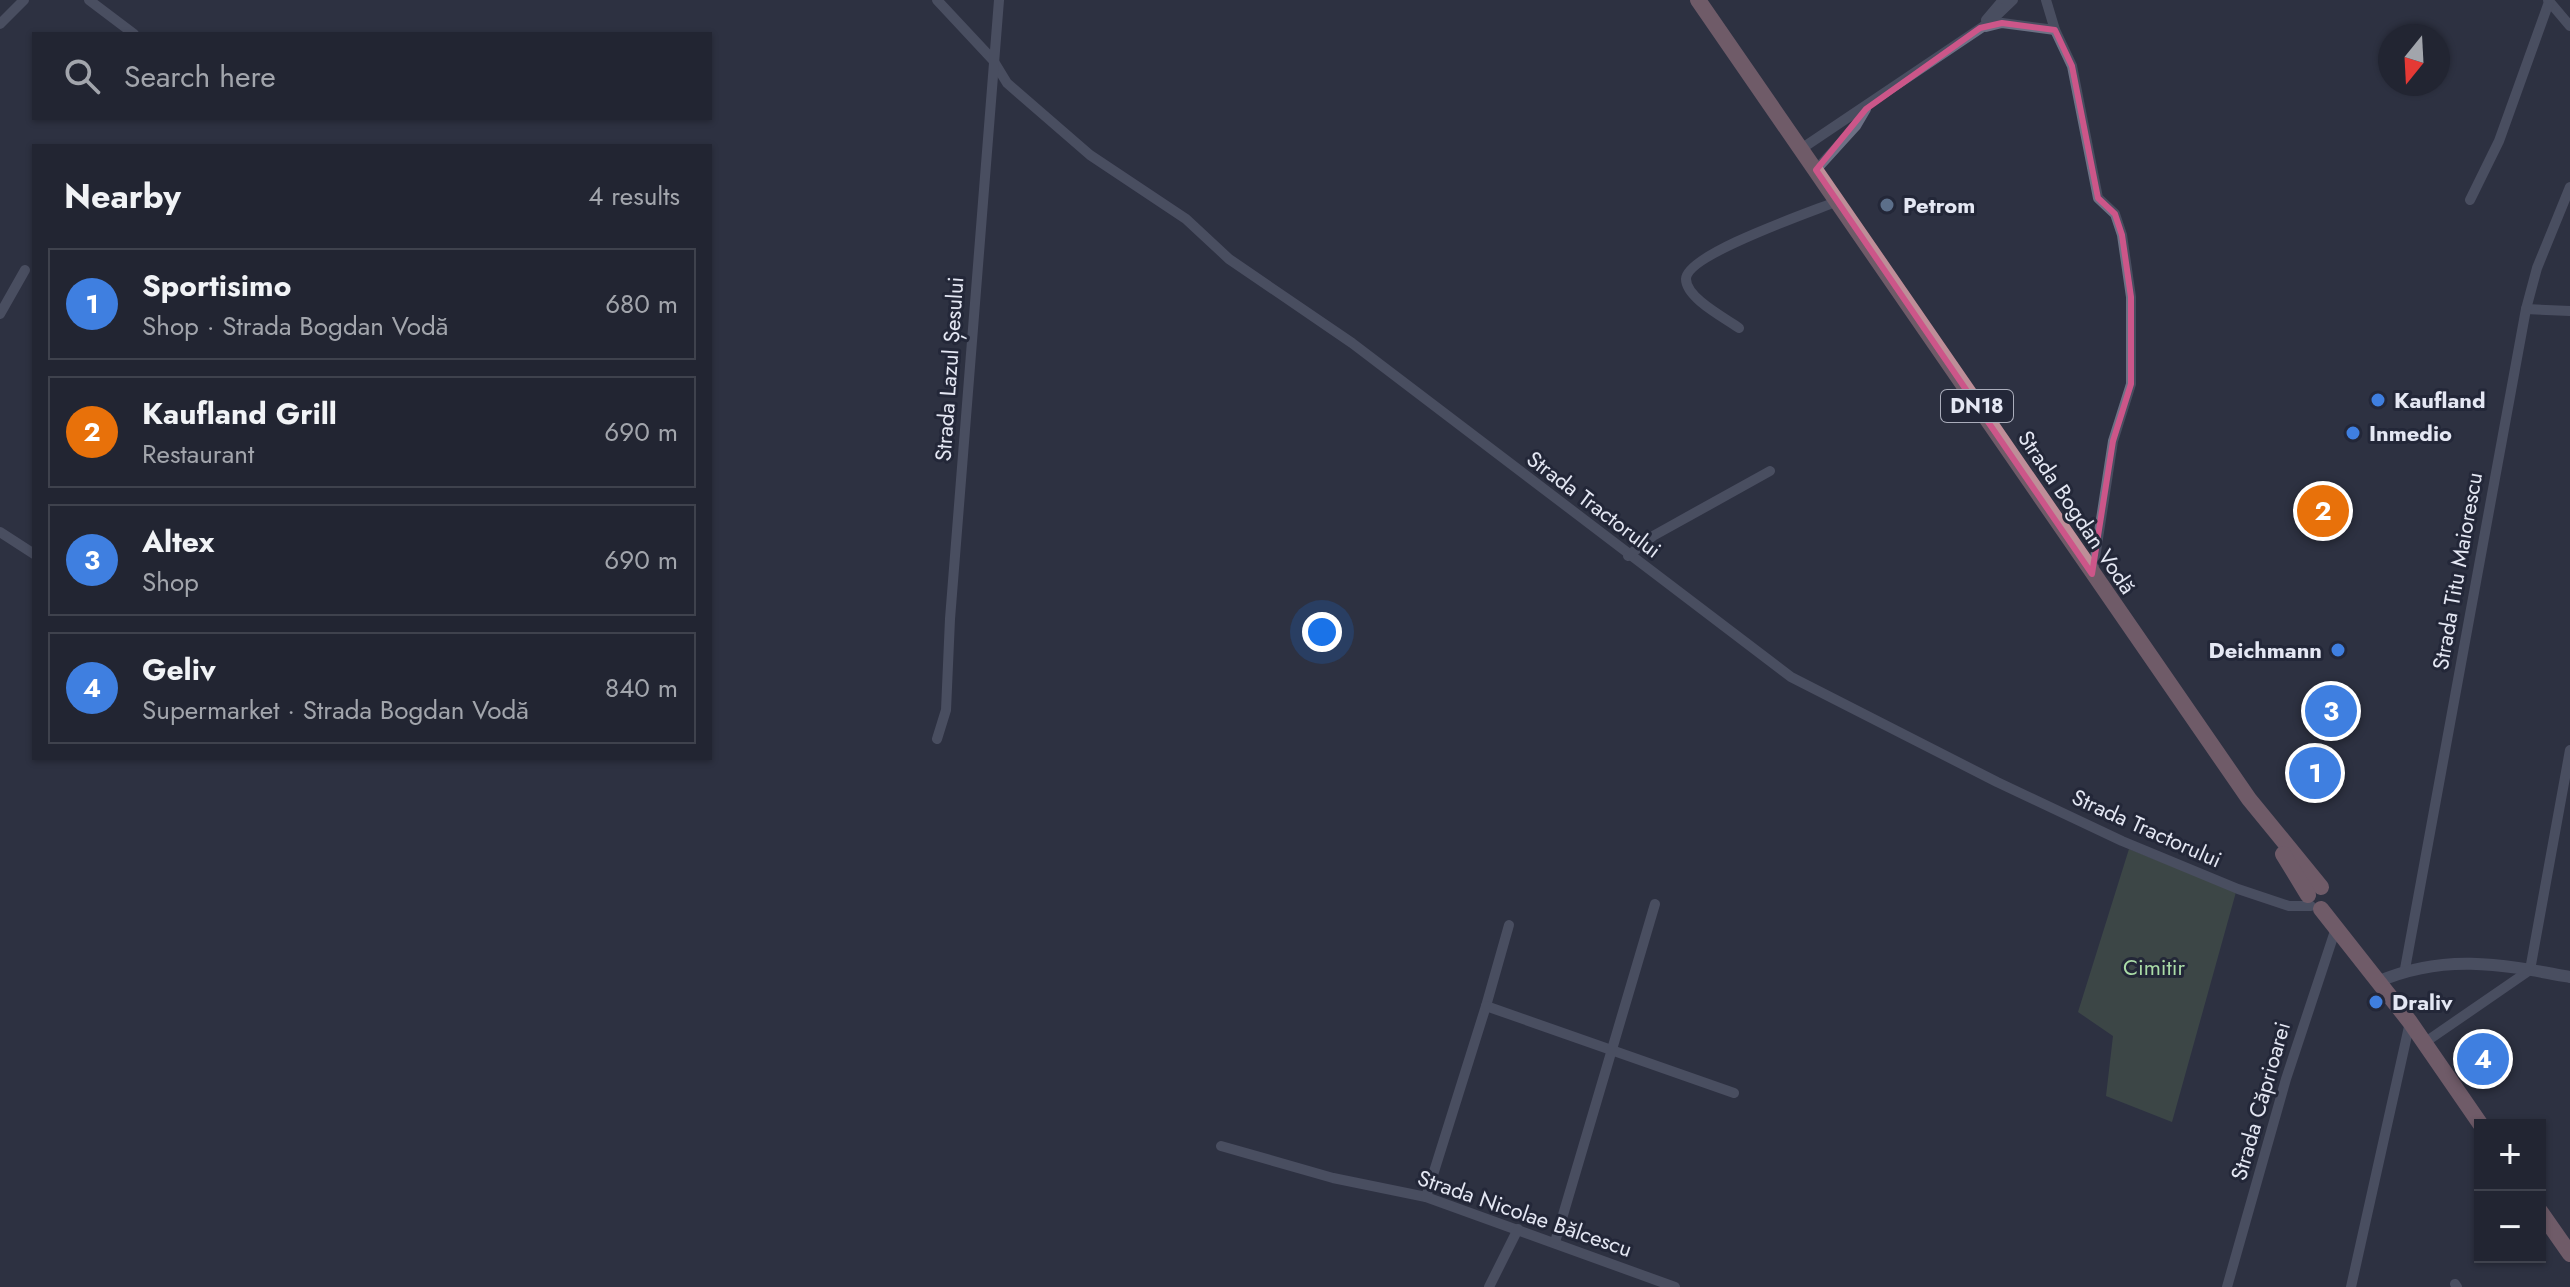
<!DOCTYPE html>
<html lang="en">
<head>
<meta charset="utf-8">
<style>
	body { margin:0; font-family:Jost,sans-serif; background:#2e313e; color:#f1f3f6 }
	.controls { position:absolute; right:24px; bottom:24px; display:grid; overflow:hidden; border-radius:0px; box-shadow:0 2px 6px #0004 }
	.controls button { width:72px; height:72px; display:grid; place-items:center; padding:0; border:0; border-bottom:2px solid #3f424d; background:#222532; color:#f1f3f6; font:40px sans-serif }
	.compass { position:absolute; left:2378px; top:24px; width:72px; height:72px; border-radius:50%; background:#222532; box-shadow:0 2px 6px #0004; rotate:198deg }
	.you { position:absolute; left:1322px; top:632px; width:28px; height:28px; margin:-20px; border:6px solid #fff; border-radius:50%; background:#1a73e8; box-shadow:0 0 0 12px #1a73e833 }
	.badge { display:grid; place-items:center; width:52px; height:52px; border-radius:50%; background:#0b8043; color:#fff; font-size:26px; font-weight:700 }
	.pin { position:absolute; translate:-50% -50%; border:4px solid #fff; box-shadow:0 2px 8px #0006 }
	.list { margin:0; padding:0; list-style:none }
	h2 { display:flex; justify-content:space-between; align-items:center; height:104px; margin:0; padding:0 32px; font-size:34px }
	h2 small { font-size:26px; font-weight:400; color:#a2a5ac }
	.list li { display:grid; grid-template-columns:52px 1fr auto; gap:24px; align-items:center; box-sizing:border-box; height:112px; margin:0 16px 16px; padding:0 16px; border:2px solid #3f424d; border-radius:0px }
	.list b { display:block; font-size:30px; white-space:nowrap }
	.list p { margin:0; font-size:26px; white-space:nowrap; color:#a2a5ac }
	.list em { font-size:26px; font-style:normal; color:#a2a5ac }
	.icon { flex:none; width:44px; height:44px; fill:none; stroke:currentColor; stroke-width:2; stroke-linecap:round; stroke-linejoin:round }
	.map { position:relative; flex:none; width:2570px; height:1287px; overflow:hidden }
	.search { position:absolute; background:#222532; box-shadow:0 2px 6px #0004; left:32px; top:32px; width:680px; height:88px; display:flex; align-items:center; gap:20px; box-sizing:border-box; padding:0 28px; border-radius:0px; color:#a2a5ac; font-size:30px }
	.panel { position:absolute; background:#222532; box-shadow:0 2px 6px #0004; left:32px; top:144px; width:680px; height:616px; border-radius:0px }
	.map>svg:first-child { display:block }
	.green { fill:#4e604d }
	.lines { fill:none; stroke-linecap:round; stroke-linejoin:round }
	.minor { stroke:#6c7185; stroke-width:10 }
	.tertiary { stroke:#6c7185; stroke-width:12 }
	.primary { stroke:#be8e98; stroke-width:16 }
	.marked { fill:none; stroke:#cc5689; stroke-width:6; stroke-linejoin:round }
	.service-dot { fill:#5c6f8a; stroke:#232738; stroke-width:3 }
	.shop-dot { fill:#3f7fe0; stroke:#232738; stroke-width:3 }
	.labels { text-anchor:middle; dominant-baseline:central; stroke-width:6; stroke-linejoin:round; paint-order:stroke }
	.shield { fill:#232738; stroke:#aaadbb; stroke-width:2 }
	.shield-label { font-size:20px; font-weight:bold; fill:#e4e7f3 }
	.poi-label { font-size:22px; font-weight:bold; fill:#e4e7f3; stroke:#232738; text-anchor:start }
	.street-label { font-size:22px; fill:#e4e7f3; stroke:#232738 }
	.park-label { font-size:22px; fill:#aadca7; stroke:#232738 }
</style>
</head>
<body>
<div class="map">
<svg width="2570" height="1287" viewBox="0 0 2570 1287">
	<rect width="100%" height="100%" fill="#2d3142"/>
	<polygon class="green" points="2129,849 2236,892 2172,1122 2106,1096 2113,1036 2078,1012"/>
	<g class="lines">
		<g class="minor">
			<polyline points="89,0 134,34"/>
			<polyline points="937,0 993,60 1007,83 1090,155 1186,219 1229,259 1352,343 1791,677 1997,782 2122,841 2238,889 2289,906 2311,906"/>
			<polyline points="2046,0 2055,30 2072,66 2098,198 2115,214 2122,235 2131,297 2131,384 2113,441 2093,571"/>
			<polyline points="2548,0 2570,26"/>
			<polyline points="1986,20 2003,0"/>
			<polyline points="0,24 24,0"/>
			<polyline points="1986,27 2002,23 2055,30"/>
			<polyline points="1801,149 1990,22 2013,0"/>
			<polyline points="1816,170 1856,126 1866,109"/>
			<polyline points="2470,200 2499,141 2549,2"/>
			<polyline points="2526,309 2570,311"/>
			<polyline points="0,314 25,270"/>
			<path d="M1739,328C1725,318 1686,298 1686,279C1686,254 1814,211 1838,201"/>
			<polyline points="0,532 34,554"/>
			<polyline points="1628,556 1653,536 1770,471"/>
			<polyline points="937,739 946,710 950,619 999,0"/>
			<polyline points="2405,969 2526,309 2537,268 2570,187"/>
			<polyline points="1486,1006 1509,925"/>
			<polyline points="2424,1043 2530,970 2570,750"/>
			<polyline points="1221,1146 1333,1178 1426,1197 1675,1287"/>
			<polyline points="1426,1197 1486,1006 1734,1093"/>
			<polyline points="1555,1242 1655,904"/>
			<polyline points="2455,1284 2457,1287"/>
			<polyline points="1489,1287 1518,1229"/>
			<polyline points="2227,1287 2286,1079 2336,928"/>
			<polyline points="2351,1287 2410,1022"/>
		</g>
		<path class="tertiary" d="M2377,982C2444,953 2500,964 2570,977"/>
		<g class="primary">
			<polyline points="1698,0 2249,799 2321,887"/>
			<polyline points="2283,854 2308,895"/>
			<polyline points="2321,909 2410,1022 2481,1125"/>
			<polyline points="2540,1211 2570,1254"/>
		</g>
	</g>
	<path d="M0 0H2570V1287H0ZM2002,23L2055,30L2072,66L2098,198L2115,214L2122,235L2131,297V384L2113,441L2092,574L1816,170L1866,109L1980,28Z" fill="#2d3142" fill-opacity=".55" fill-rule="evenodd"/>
	<path class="marked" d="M2002,23L2055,30L2072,66L2098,198L2115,214L2122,235L2131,297V384L2113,441L2092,574L1816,170L1866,109L1980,28Z"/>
	<circle class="service-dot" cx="1887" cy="205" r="8"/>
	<g class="shop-dot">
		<circle cx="2378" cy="400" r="8"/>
		<circle cx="2353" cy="433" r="8"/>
		<circle cx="2338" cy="650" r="8"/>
		<circle cx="2376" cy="1002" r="8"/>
	</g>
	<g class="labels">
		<rect class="shield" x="1941" y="390" width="72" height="32" rx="6"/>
		<g class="shield-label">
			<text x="1977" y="406">DN18</text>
		</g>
		<g class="poi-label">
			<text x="1903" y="205">Petrom</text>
			<text x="2394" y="400">Kaufland</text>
			<text x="2369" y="433">Inmedio</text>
			<text x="2322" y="650" text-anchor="end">Deichmann</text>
			<text x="2392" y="1002">Draliv</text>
		</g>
		<g class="street-label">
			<text transform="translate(949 369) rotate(-86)">Strada Lazul Șesului</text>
			<text transform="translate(1594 504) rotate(37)">Strada Tractorului</text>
			<text transform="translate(2077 512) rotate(56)">Strada Bogdan Vodă</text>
			<text transform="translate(2457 571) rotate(-80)">Strada Titu Maiorescu</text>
			<text transform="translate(2147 828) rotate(24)">Strada Tractorului</text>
			<text transform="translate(2260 1101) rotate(-74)">Strada Căprioarei</text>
			<text transform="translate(1525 1213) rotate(19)">Strada Nicolae Bălcescu</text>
		</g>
		<g class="park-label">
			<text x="2154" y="967">Cimitir</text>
		</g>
	</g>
</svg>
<div class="controls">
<button>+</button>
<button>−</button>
</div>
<svg class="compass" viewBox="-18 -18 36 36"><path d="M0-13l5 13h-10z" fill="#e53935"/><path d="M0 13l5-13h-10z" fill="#a2a5ac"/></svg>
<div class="you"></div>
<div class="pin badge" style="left:2315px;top:773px;background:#3f7fe0">1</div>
<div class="pin badge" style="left:2323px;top:511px;background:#e8710a">2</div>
<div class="pin badge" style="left:2331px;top:711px;background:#3f7fe0">3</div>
<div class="pin badge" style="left:2483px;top:1059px;background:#3f7fe0">4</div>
<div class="search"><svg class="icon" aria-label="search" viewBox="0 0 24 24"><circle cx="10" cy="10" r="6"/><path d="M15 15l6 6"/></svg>Search here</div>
<section class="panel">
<h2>Nearby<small>4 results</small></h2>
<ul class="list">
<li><span class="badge" style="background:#3f7fe0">1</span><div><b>Sportisimo</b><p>Shop · Strada Bogdan Vodă</p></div><em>680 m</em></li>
<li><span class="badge" style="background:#e8710a">2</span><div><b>Kaufland Grill</b><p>Restaurant</p></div><em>690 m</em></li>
<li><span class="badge" style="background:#3f7fe0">3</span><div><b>Altex</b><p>Shop</p></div><em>690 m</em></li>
<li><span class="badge" style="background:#3f7fe0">4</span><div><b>Geliv</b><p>Supermarket · Strada Bogdan Vodă</p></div><em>840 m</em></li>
</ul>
</section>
</div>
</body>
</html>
